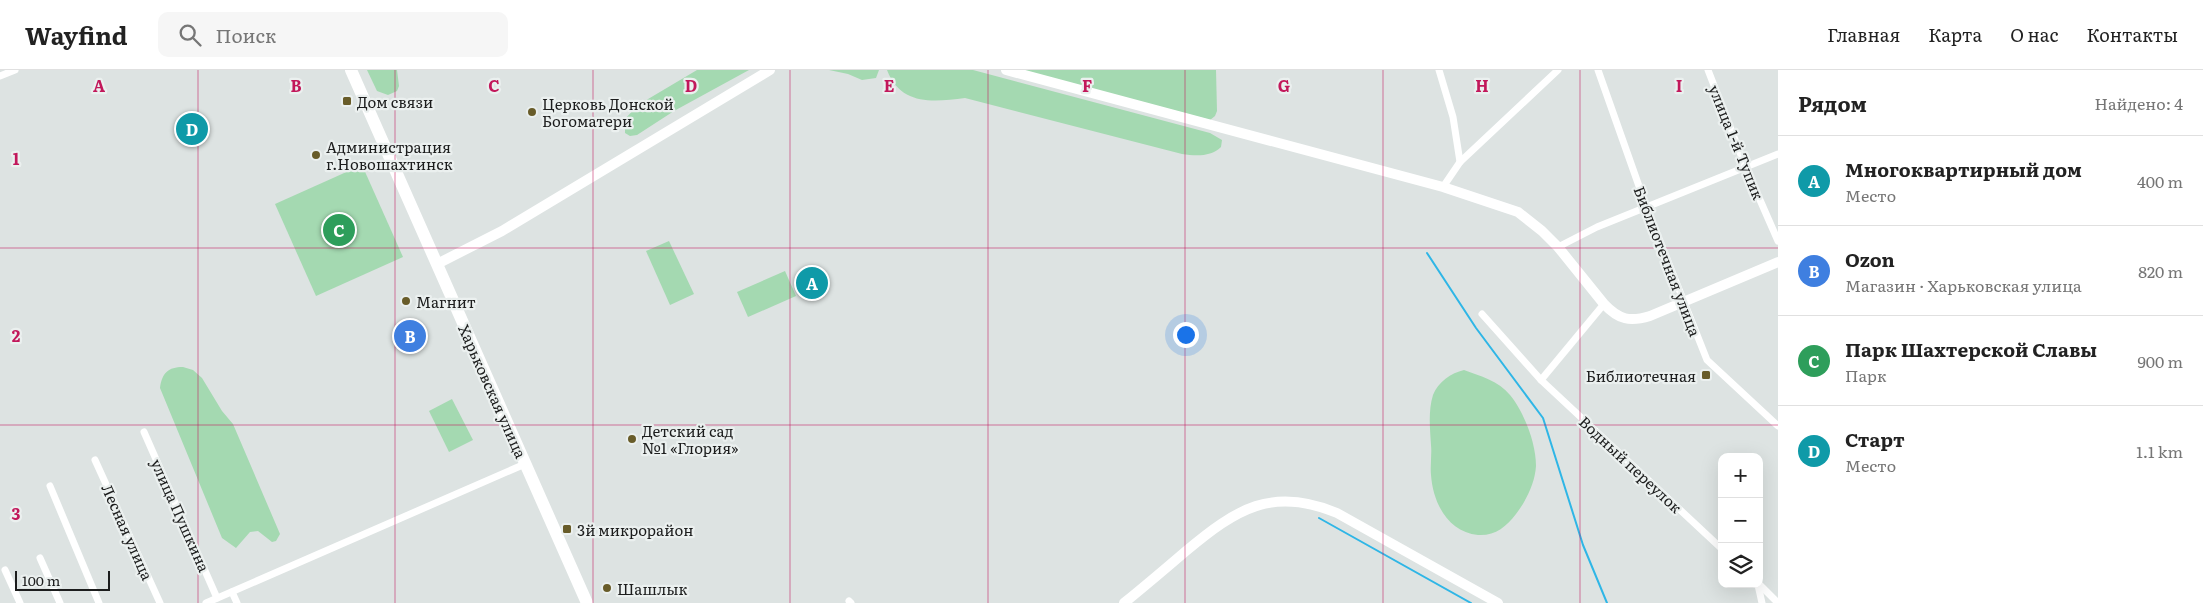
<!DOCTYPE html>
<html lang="ru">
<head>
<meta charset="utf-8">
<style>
	body { margin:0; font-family:Literata,serif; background:#f6f6f6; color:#222 }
	.controls { position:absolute; right:15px; bottom:15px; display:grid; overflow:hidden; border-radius:10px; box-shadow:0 5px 20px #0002 }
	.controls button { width:45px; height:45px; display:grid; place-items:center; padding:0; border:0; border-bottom:1px solid #e0e0e0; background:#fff; color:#222; font:25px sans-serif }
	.scale { position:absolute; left:15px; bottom:12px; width:95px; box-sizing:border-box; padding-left:5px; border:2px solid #1c1d1d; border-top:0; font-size:14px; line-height:18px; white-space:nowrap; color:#1c1d1d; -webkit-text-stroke:4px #ebf0ef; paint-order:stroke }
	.you { position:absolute; left:1185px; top:264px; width:18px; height:18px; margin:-12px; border:4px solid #fff; border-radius:50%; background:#1a73e8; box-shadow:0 0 0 8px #1a73e833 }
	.badge { display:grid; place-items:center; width:32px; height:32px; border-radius:50%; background:#685c29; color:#fff; font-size:16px; font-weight:700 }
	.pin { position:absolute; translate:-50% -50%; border:2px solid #fff; box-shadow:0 1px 5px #0006 }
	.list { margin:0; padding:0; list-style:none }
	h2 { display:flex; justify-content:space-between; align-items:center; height:65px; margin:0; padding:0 20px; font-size:21px }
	h2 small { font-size:16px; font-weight:400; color:#767676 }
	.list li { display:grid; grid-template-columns:32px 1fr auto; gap:15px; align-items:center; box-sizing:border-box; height:90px; padding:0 20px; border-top:1px solid #e0e0e0 }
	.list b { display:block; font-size:19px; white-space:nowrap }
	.list p { margin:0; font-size:16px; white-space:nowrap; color:#767676 }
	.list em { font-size:16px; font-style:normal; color:#767676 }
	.icon { flex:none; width:28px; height:28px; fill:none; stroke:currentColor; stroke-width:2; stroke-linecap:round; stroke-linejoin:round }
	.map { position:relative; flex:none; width:1778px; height:533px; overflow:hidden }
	header { display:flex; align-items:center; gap:30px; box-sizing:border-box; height:70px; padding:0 25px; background:#fff; border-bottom:1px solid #e0e0e0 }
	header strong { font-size:24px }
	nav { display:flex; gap:28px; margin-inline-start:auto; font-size:18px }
	.search { width:350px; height:45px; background:#f6f6f6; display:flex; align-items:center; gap:12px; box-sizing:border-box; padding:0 18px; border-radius:10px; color:#767676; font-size:19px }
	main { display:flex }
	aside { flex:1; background:#fff }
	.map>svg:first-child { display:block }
	.green { fill:#a4d9b1 }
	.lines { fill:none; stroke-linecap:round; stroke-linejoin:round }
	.stream { stroke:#2fb6e6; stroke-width:2 }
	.street { stroke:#fff; stroke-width:7 }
	.secondary { stroke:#fff; stroke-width:10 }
	.highway { stroke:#fff; stroke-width:12 }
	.grid { fill:none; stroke:#c2185b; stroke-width:1; stroke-opacity:0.55 }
	.poi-dot { fill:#685c29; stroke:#ebf0ef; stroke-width:2 }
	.labels { text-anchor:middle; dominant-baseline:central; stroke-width:4.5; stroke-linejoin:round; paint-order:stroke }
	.poi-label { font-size:15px; fill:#1c1d1d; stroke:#ebf0ef; text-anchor:start }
	.street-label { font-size:15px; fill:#1c1d1d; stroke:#ebf0ef }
	.grid-label { font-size:16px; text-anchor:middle; font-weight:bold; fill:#c2185b; stroke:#ebf0ef; stroke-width:4.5; stroke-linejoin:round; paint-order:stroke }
</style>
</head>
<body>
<header>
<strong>Wayfind</strong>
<div class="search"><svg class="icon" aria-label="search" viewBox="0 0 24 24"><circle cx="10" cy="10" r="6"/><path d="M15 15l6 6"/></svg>Поиск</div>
<nav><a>Главная</a><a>Карта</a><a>О нас</a><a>Контакты</a></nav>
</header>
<main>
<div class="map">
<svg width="1778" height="533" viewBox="0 0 1778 533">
	<rect width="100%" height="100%" fill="#dde3e2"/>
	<g class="green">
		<polygon points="367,0 397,0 399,16 397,21 388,25 377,21"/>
		<polygon points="697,0 749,0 674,41 637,65 630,66 625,63 625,49 638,35"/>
		<polygon points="829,0 879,0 876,8 862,10 848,4"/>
		<path d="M887,0H973L1210,63L1222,70L1221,77C1211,87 1196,86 1182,84L965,28C933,32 901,36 887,0Z"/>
		<polygon points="1021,0 1216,0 1217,41 1215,46 1210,50"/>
		<polygon points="362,95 403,187 316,226 275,134"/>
		<polygon points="669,171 694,224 670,235 646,181"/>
		<polygon points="785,201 796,226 748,247 737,222"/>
		<path d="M183,297L193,300L202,308L222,341L233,354L280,464L276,471L272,472L258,461L250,462L236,478L222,468L160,318C162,303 168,297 183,297Z"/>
		<path d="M1464,300C1480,306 1499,311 1510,325C1524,342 1536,373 1536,396C1535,413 1526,431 1516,444C1506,457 1495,466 1478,465C1448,462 1433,433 1431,405C1430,395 1432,385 1431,375C1430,359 1428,341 1433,325C1438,312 1451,303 1464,300Z"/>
		<polygon points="452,329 473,370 449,382 429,341"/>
	</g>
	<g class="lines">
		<g class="stream">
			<polyline points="1427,183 1476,258 1543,348 1583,475 1607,533"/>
			<polyline points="1319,448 1471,533"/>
		</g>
		<g class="street">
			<polyline points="1439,0 1453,47 1460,92"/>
			<polyline points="1598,0 1646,136 1707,290 1778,356"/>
			<polyline points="1708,0 1746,98 1778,171"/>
			<polyline points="0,6 15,0"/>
			<polyline points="1443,117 1460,92 1558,0"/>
			<polyline points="1558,177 1597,157 1778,84"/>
			<polyline points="1482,244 1541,310 1722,479"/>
			<polyline points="1541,310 1604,234"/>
			<polyline points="144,362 217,528"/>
			<polyline points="95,390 160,533"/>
			<polyline points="50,416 99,533"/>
			<polyline points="40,488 60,533"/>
			<polyline points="5,500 20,533"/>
			<polyline points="1759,514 1778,533"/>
			<polyline points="1758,515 1762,533"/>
			<polyline points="232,522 237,533"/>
			<polyline points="849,531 851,533"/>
			<polyline points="206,533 525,394"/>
		</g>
		<g class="secondary">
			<path d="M1006,0L1443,117L1518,142L1542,161L1558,177L1604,234C1619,250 1630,252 1650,246L1778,192"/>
			<polyline points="437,194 502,161 770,0"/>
			<path d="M1124,533C1145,516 1165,499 1186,481C1236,439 1272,416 1337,443L1498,533"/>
		</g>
		<polyline class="highway" points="351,0 587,533"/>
	</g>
	<path class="grid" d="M198,0V533M395,0V533M593,0V533M790,0V533M988,0V533M1185,0V533M1383,0V533M1580,0V533M0,178H1778M0,355H1778"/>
	<g class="poi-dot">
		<rect x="342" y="26" width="10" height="10" rx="2.5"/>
		<circle cx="532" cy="42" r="5"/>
		<circle cx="316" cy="85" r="5"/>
		<circle cx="406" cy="231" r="5"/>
		<rect x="1701" y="300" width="10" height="10" rx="2.5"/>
		<circle cx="632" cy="369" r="5"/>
		<rect x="562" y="454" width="10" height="10" rx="2.5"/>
		<circle cx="607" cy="518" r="5"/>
	</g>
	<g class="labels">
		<g class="poi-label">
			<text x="357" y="31">Дом связи</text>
			<text x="542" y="33">Церковь Донской<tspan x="542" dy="17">Богоматери</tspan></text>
			<text x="326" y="76">Администрация<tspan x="326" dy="17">г.Новошахтинск</tspan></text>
			<text x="416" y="231">Магнит</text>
			<text x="1696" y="305" text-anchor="end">Библиотечная</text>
			<text x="642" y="360">Детский сад<tspan x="642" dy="17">№1 «Глория»</tspan></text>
			<text x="577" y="459">3й микрорайон</text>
			<text x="617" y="518">Шашлык</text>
		</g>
		<g class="street-label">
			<text transform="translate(1737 72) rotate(68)">улица 1-й Тупик</text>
			<text transform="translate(1668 191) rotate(69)">Библиотечная улица</text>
			<text transform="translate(493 321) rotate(66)">Харьковская улица</text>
			<text transform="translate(1631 394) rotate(43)">Водный переулок</text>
			<text transform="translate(181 445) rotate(66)">улица Пушкина</text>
			<text transform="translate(128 462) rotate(66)">Лесная улица</text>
		</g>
	</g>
	<g class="grid-label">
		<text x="99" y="22">A</text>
		<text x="296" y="22">B</text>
		<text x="494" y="22">C</text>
		<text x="691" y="22">D</text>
		<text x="889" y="22">E</text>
		<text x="1087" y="22">F</text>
		<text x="1284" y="22">G</text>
		<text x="1482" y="22">H</text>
		<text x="1679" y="22">I</text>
		<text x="16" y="95">1</text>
		<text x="16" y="272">2</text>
		<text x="16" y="450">3</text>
	</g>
</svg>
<div class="controls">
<button>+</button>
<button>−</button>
<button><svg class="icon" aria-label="layers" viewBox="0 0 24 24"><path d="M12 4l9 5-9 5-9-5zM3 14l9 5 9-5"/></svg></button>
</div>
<div class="scale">100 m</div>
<div class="you"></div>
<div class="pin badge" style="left:812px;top:213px;background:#0f9aa8">A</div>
<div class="pin badge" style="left:410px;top:266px;background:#3f7fe0">B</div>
<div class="pin badge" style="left:339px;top:160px;background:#2e9e5b">C</div>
<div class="pin badge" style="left:192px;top:59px;background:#0f9aa8">D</div>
</div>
<aside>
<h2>Рядом<small>Найдено: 4</small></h2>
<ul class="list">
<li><span class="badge" style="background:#0f9aa8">A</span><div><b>Многоквартирный дом</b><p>Место</p></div><em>400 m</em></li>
<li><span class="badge" style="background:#3f7fe0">B</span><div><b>Ozon</b><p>Магазин · Харьковская улица</p></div><em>820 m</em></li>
<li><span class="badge" style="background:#2e9e5b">C</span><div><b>Парк Шахтерской Славы</b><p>Парк</p></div><em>900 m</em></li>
<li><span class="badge" style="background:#0f9aa8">D</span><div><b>Старт</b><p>Место</p></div><em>1.1 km</em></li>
</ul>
</aside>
</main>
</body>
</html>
